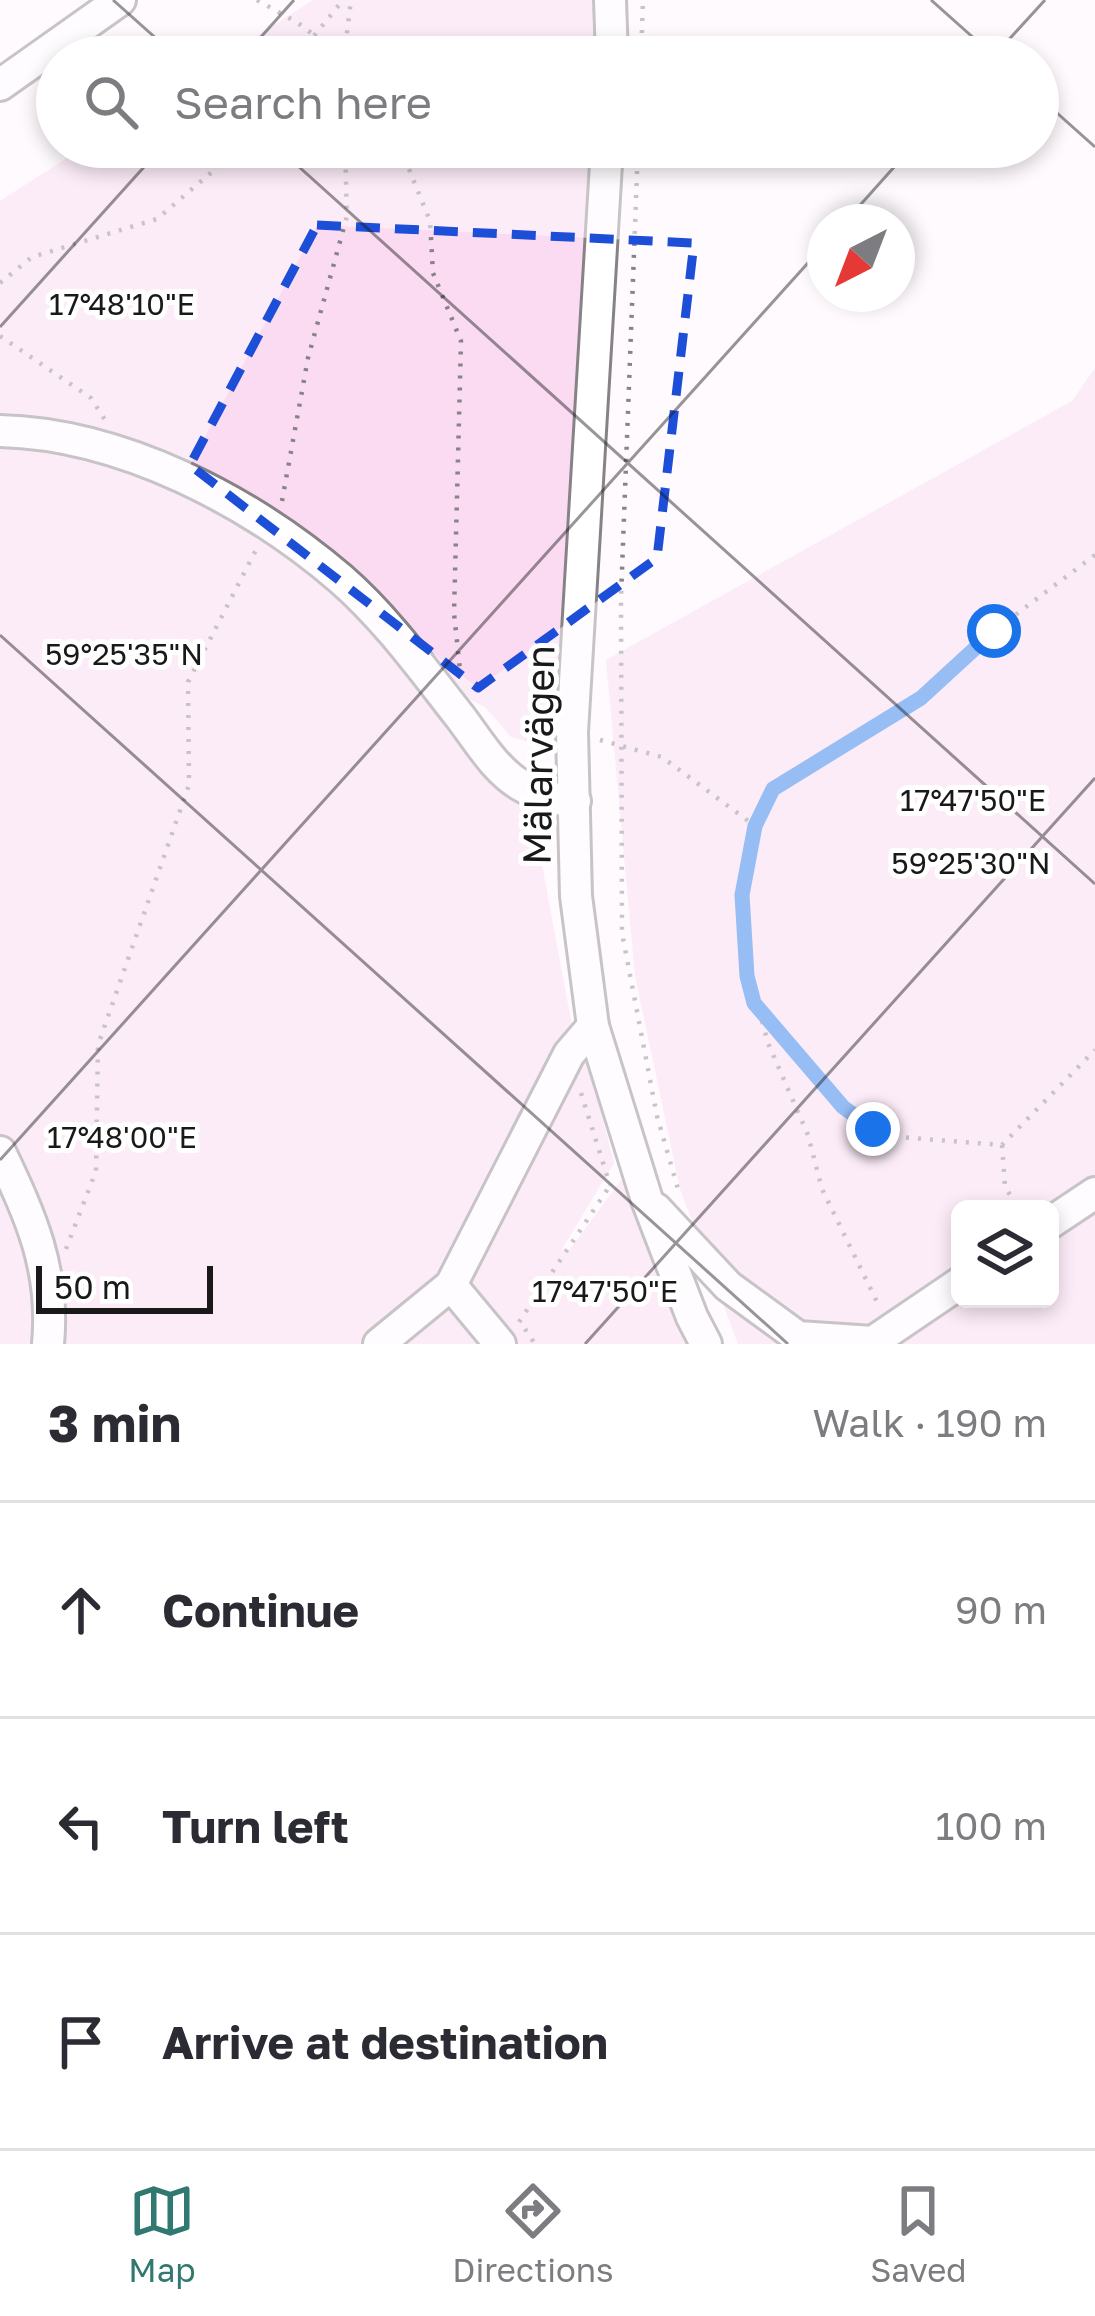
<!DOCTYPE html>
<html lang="en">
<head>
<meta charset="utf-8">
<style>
	body { margin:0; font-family:"Golos Text",sans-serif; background:#f2f2f3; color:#2b2b33 }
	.controls { position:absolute; right:36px; bottom:36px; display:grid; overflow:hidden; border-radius:18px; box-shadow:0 6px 18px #0003 }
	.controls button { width:108px; height:108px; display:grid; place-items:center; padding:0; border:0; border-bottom:3px solid #e1e1e2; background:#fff; color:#2b2b33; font:60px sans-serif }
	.compass { position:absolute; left:807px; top:204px; width:108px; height:108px; border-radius:50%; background:#fff; box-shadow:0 6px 18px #0003; rotate:222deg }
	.scale { position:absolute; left:36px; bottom:30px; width:177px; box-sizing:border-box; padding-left:12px; border:6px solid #1a191a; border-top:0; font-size:33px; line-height:42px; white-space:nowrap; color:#1a191a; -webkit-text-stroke:9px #fff; paint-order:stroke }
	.stop { position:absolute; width:36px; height:36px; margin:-27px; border:9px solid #1a73e8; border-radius:50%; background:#fff }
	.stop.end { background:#1a73e8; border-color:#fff; box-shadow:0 3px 12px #0008 }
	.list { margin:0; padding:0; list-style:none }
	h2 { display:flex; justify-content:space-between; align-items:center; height:156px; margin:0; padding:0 48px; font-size:51px }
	h2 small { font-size:39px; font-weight:400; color:#7c7c81 }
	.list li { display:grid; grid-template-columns:78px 1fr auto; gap:36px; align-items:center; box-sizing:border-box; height:216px; padding:0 48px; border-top:3px solid #e1e1e2 }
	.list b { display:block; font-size:45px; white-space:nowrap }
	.list em { font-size:39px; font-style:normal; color:#7c7c81 }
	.icon { flex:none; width:66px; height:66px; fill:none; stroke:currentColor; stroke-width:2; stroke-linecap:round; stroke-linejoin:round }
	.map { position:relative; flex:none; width:1095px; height:1344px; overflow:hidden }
	.search { position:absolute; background:#fff; box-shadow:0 6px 18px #0003; left:36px; right:36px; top:36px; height:132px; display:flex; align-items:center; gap:30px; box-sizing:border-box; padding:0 42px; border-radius:66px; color:#7c7c81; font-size:45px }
	.sheet { height:804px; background:#fff }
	nav { display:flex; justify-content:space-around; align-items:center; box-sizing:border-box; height:168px; border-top:3px solid #e1e1e2; background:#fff; font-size:33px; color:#7c7c81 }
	nav a { display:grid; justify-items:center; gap:6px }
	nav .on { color:#317871 }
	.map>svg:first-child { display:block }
	.green { fill:#fadbf1; fill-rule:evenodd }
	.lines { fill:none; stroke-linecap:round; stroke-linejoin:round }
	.minor-casing { stroke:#868285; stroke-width:36 }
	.path { stroke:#868486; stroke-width:4.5; stroke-dasharray:3 9; stroke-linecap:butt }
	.minor { stroke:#fff; stroke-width:30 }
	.route { stroke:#1a73e8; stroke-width:15 }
	.marked { fill:none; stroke:#1d4ed8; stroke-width:9; stroke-dasharray:24 15; stroke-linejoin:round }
	.ticks { fill:none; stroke:#1a191a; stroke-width:3; stroke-opacity:0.45 }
	.labels { text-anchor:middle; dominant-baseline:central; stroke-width:10; stroke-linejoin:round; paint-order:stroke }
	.street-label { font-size:39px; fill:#1a191a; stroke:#fff }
	.ticks-label { font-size:30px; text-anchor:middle; fill:#1a191a; stroke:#fff; stroke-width:10; stroke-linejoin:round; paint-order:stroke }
</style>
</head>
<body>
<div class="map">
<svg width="1095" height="1344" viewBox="0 0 1095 1344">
	<rect width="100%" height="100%" fill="#fefafd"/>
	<g class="green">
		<polygon points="313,0 595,0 595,57 224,57"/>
		<polygon points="84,147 591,147 563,735 540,745 511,737 485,707 471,700 469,751 531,806 573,1031 570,1075 588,1061 614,1163 562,1249 568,1252 629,1169 701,1344 0,1344 0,201"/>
		<path d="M1095,368V1344H738L680,1189L635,976L606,660L1072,401ZM960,1209H1050V1299H960Z"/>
	</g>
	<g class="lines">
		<defs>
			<g id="minor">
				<polyline points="610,0 612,57"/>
				<polyline points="0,85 120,0"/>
				<polyline points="607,147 572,732 576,896 593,1026 647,1200 692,1317 706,1344"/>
				<path d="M0,431C122,434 250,501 341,579C386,618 424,671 461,718C479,742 496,771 522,786C539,796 556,800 575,801"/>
				<path d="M0,1152C31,1217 55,1270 48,1344"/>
				<polyline points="656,1209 728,1286 798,1337 873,1342 960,1283"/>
				<polyline points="1050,1223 1095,1193"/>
				<polyline points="451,1285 500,1344"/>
				<polyline points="379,1344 451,1285 569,1054 593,1026"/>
			</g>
		</defs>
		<use href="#minor" class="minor-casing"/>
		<g class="path">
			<polyline points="257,0 298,23 343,57"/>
			<polyline points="303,57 314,36 343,0"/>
			<polyline points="344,57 351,0"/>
			<polyline points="641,57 643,0"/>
			<polyline points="400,147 430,221 433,273 461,341 454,613 460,670"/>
			<polyline points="638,147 621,597 622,933 657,1116 680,1196"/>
			<polyline points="0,283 32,257 157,219 241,147"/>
			<polyline points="0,336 91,398 105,420"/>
			<polyline points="282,501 308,358 347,216 345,147"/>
			<polyline points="1095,555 994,631 921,698 773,789 755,826 742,895 747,976 754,1003 843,1107 873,1129 898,1137 1002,1145 1095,1050"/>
			<polyline points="600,740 662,757 755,826"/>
			<polyline points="762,1021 768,1043 808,1135 822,1189 878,1304"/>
			<polyline points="581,1093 610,1185"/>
			<polyline points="1002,1145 1005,1187 1019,1209"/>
			<polyline points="66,1249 96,1171 98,1045 189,785 188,682 257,548"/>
			<polyline points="519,1322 611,1184"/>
			<polyline points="525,1329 535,1344"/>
		</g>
		<use href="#minor" class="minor"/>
	</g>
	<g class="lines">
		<polyline class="route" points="873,1129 843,1107 754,1003 747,976 742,895 755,826 773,789 921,698 994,631"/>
	</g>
	<path d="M0 0H1095V1344H0ZM317,225L694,243L657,558L478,688L190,465Z" fill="#fefafd" fill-opacity=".55" fill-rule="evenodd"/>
	<path class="marked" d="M317,225L694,243L657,558L478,688L190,465Z"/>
	<path class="ticks" d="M113,0L177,57M931,0L995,57M243,57L294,0M993,57L1045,0M1038,96L1095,147M277,147L1095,884M845,222L912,147M0,327L162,147M0,635L788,1344M0,1160L825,244M585,1344L1095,778"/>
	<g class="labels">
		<g class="street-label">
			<text transform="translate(538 755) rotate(-89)">Mälarvägen</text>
		</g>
	</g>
	<g class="ticks-label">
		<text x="122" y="315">17°48'10"E</text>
		<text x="124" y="665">59°25'35"N</text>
		<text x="973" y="811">17°47'50"E</text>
		<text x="971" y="874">59°25'30"N</text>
		<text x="122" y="1148">17°48'00"E</text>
		<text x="605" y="1302">17°47'50"E</text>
	</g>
</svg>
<div class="controls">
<button><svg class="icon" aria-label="layers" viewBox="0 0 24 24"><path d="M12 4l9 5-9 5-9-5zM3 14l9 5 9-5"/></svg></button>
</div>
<svg class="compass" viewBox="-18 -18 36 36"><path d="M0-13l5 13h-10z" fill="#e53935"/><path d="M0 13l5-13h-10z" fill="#7c7c81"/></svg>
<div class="scale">50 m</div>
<div class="stop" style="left:994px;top:631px"></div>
<div class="stop end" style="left:873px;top:1129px"></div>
<div class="search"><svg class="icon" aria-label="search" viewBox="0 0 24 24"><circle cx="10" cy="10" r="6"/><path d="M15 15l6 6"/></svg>Search here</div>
</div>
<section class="sheet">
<h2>3 min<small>Walk · 190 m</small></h2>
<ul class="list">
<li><svg class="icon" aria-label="ahead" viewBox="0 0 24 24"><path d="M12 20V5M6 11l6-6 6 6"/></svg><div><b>Continue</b></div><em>90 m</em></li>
<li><svg class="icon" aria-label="left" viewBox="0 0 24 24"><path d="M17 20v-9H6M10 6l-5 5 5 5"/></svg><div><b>Turn left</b></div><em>100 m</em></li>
<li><svg class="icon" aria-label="arrive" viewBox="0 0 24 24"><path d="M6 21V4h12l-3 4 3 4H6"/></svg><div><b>Arrive at destination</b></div></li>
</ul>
</section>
<nav>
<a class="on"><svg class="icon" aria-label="map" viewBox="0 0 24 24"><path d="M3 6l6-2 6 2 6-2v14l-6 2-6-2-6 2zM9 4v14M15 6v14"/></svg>Map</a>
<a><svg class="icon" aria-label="directions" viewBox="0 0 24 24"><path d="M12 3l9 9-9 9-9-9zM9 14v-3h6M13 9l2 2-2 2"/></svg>Directions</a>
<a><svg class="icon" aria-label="saved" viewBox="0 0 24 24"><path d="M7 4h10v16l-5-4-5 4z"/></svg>Saved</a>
</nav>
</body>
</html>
